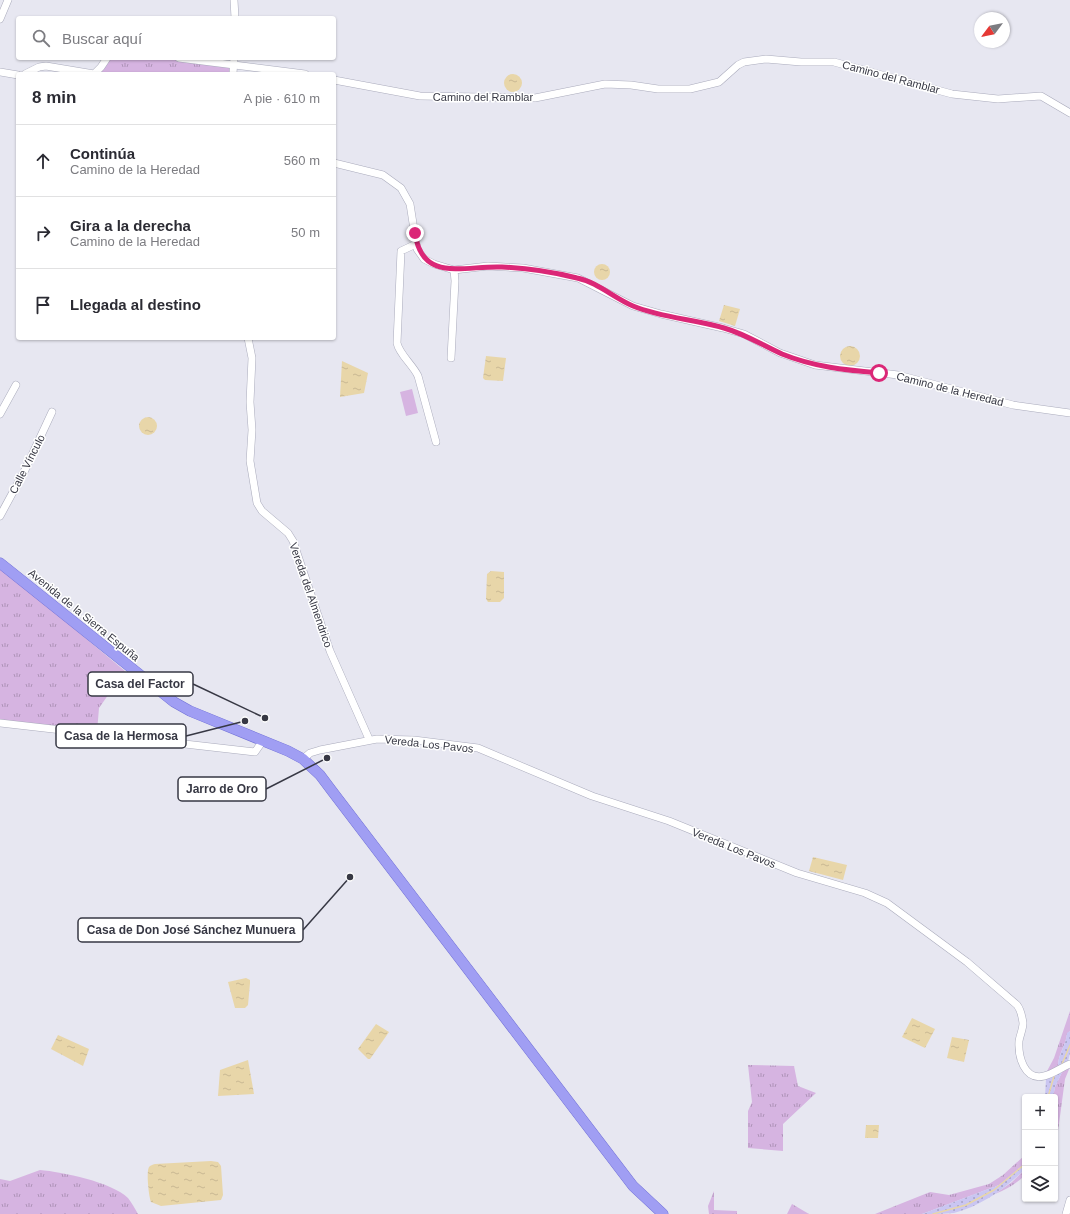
<!DOCTYPE html>
<html lang="es">
<head>
<meta charset="utf-8">
<style>
	body { margin:0; font-family:Helvetica,sans-serif; background:#f2f2f3; color:#2b2b33 }
	.controls { position:absolute; right:12px; bottom:12px; display:grid; overflow:hidden; border-radius:4px; box-shadow:0 1px 3px #0004 }
	.controls button { width:36px; height:36px; display:grid; place-items:center; padding:0; border:0; border-bottom:1px solid #e1e1e2; background:#fff; color:#2b2b33; font:20px sans-serif }
	.compass { position:absolute; left:974px; top:12px; width:36px; height:36px; border-radius:50%; background:#fff; box-shadow:0 1px 3px #0004; rotate:238deg }
	.stop { position:absolute; width:12px; height:12px; margin:-9px; border:3px solid #db2777; border-radius:50%; background:#fff }
	.stop.end { background:#db2777; border-color:#fff; box-shadow:0 1px 4px #0008 }
	.list { margin:0; padding:0; list-style:none }
	h2 { display:flex; justify-content:space-between; align-items:center; height:52px; margin:0; padding:0 16px; font-size:17px }
	h2 small { font-size:13px; font-weight:400; color:#7c7c81 }
	.list li { display:grid; grid-template-columns:26px 1fr auto; gap:12px; align-items:center; box-sizing:border-box; height:72px; padding:0 16px; border-top:1px solid #e1e1e2 }
	.list b { display:block; font-size:15px; white-space:nowrap }
	.list p { margin:0; font-size:13px; white-space:nowrap; color:#7c7c81 }
	.list em { font-size:13px; font-style:normal; color:#7c7c81 }
	.icon { flex:none; width:22px; height:22px; fill:none; stroke:currentColor; stroke-width:2; stroke-linecap:round; stroke-linejoin:round }
	.map { position:relative; flex:none; width:1070px; height:1214px; overflow:hidden }
	.search { position:absolute; background:#fff; box-shadow:0 1px 3px #0004; left:16px; top:16px; width:320px; height:44px; display:flex; align-items:center; gap:10px; box-sizing:border-box; padding:0 14px; border-radius:4px; color:#7c7c81; font-size:15px }
	.panel { position:absolute; background:#fff; box-shadow:0 1px 3px #0004; left:16px; top:72px; width:320px; height:268px; border-radius:4px }
	.map>svg:first-child { display:block }
	.grass { fill:url(#grass-tufts) }
	.sand { fill:url(#sand-dots) }
	.pitch { fill:#d6b4e1 }
	.water { fill:url(#water-ripples) }
	.lines { fill:none; stroke-linecap:round; stroke-linejoin:round }
	.stream { stroke:#e8d6a9; stroke-width:1.5 }
	.street-casing { stroke:#aaabbc; stroke-width:8 }
	.primary-casing { stroke:#7070d6; stroke-width:11 }
	.street { stroke:#fff; stroke-width:7 }
	.primary { stroke:#a09ef3; stroke-width:10 }
	.route { stroke:#db2777; stroke-width:5 }
	.labels { text-anchor:middle; dominant-baseline:central; stroke-width:3; stroke-linejoin:round; paint-order:stroke }
	.street-label { font-size:11px; fill:#373844; stroke:#fff }
	.leader { fill:none; stroke:#373844; stroke-width:1.5 }
	.callout-dot { fill:#373844; stroke:#fff; stroke-width:1.5 }
	.callout { fill:#fff; stroke:#373844; stroke-width:1.5 }
	.callout-label { font-size:12px; text-anchor:middle; font-weight:bold; fill:#373844 }
</style>
</head>
<body>
<div class="map">
<svg width="1070" height="1214" viewBox="0 0 1070 1214">
	<defs>
		<pattern id="grass-tufts" width="24" height="20" patternUnits="userSpaceOnUse"><rect width="24" height="20" fill="#d6b4e1"/><path d="M3 7l-1-3M5 7V3M7 7l1-3M15 17l-1-3M17 17v-4M19 17l1-3" fill="none" stroke="#ae93b8"/></pattern>
		<pattern id="sand-dots" width="8" height="8" patternUnits="userSpaceOnUse"><rect width="8" height="8" fill="#cac6f2"/><path d="M2 2h.1M6 6h.1" fill="none" stroke="#a5a2c6" stroke-width="1.8" stroke-linecap="round"/></pattern>
		<pattern id="water-ripples" width="26" height="14" patternUnits="userSpaceOnUse"><rect width="26" height="14" fill="#e8d6a9"/><path d="M2 4q2-2 4 0t4 0M15 11q2-2 4 0t4 0" fill="none" stroke="#c8b893"/></pattern>
	</defs>
	<rect width="100%" height="100%" fill="#e7e7f1"/>
	<g class="grass">
		<polygon points="111,58 162,58 232,67 231,74 100,74"/>
		<polygon points="0,567 125,671 99,708 97,732 0,721"/>
		<path d="M1070,1011V1031L1067,1034C1066,1045 1058,1054 1058,1066L1046,1073L1054,1058Z"/>
		<polygon points="748,1065 794,1066 798,1086 816,1093 783,1124 783,1151 748,1148 748,1111 752,1102"/>
		<polygon points="1070,1067 1065,1079 1058,1131 1055,1136 1055,1097 1053,1097 1055,1087 1063,1070"/>
		<polygon points="1025,1155 1023,1166 999,1185 922,1214 875,1214 930,1192 949,1195 989,1184 1003,1175"/>
		<path d="M1025,1169V1175C1016,1184 1007,1189 995,1194L1012,1182Z"/>
		<path d="M40,1170C62,1172 112,1182 128,1198C132,1203 135,1209 138,1214H0V1179L10,1181Z"/>
		<polygon points="714,1191 714,1210 737,1211 737,1214 709,1214 708,1206"/>
		<polygon points="792,1204 809,1214 787,1214"/>
	</g>
	<g class="sand">
		<path d="M1070,1031V1053L1068,1061L1058,1066C1058,1054 1066,1046 1067,1033Z"/>
		<polygon points="1063,1070 1055,1087 1053,1097 1045,1097 1046,1079"/>
		<path d="M1025,1163V1169C1006,1188 981,1206 954,1213C944,1214 932,1214 922,1214L999,1185Z"/>
	</g>
	<polygon class="pitch" points="412,389 418,413 406,416 400,392"/>
	<g class="water">
		<circle cx="513" cy="83" r="9"/>
		<circle cx="602" cy="272" r="8"/>
		<polygon points="724,305 740,309 735,326 719,321"/>
		<circle cx="850" cy="356" r="10"/>
		<polygon points="486,356 506,358 503,381 485,380 483,378"/>
		<polygon points="342,361 368,373 364,393 340,397"/>
		<circle cx="148" cy="426" r="9"/>
		<polygon points="491,571 504,572 504,598 500,602 488,602 486,599 487,574"/>
		<polygon points="813,857 847,865 843,880 809,871"/>
		<polygon points="246,978 250,980 250,983 248,1005 245,1008 235,1008 228,982"/>
		<polygon points="912,1018 935,1029 925,1048 902,1037"/>
		<polygon points="376,1024 389,1032 370,1059 368,1059 358,1049"/>
		<polygon points="58,1035 89,1049 83,1066 51,1049"/>
		<polygon points="952,1037 969,1040 964,1062 947,1058"/>
		<polygon points="248,1060 254,1094 218,1096 220,1070"/>
		<polygon points="866,1125 879,1125 878,1138 865,1138"/>
		<path d="M211,1161L218,1162L221,1166L223,1195L221,1200L161,1206L151,1202C149,1197 146,1172 149,1167C151,1165 152,1165 155,1164Z"/>
	</g>
	<g class="lines">
		<g class="stream">
			<polyline points="1062,1064 1070,1045"/>
			<polyline points="1048,1097 1054,1076"/>
			<polyline points="933,1214 966,1205 994,1190 1025,1164"/>
		</g>
		<defs>
			<g id="street">
				<polyline points="234,0 235,18"/>
				<polyline points="0,19 8,0"/>
				<polyline points="179,58 305,74"/>
				<polyline points="0,72 18,75"/>
				<polyline points="25,74 39,67 46,66 94,74 101,67 107,58"/>
				<polyline points="233,74 234,58"/>
				<polyline points="334,80 420,96 535,98 605,84 631,85 658,89 690,89 719,82 738,65 744,62 766,59 801,62 834,62 952,94 998,99 1041,96 1070,113"/>
				<polyline points="334,163 383,175 401,188 410,204 417,249 424,259 434,264 454,270 488,266 523,268 578,278 633,306 661,314 723,328 744,334 780,353 815,365 898,375 1013,405 1070,413"/>
				<path d="M416,244L401,251L397,343C399,354 413,365 418,376L436,442"/>
				<polyline points="248,338 252,358 250,402 252,430 250,461 257,503 262,511 288,533 293,541 330,651 369,739"/>
				<polyline points="451,358 455,281 454,270"/>
				<polyline points="0,414 16,385"/>
				<polyline points="0,516 25,470 52,412"/>
				<polyline points="0,723 255,752 262,742"/>
				<path d="M303,759L310,753L320,750L377,739L414,740L478,748L592,796L669,821L797,873L865,893L887,903L967,962L1017,1005C1021,1010 1022,1016 1023,1023C1023,1029 1020,1035 1019,1041C1018,1056 1024,1081 1044,1076C1053,1074 1062,1067 1070,1064"/>
				<polyline points="1066,1214 1070,1200"/>
			</g>
			<polyline id="primary" points="0,563 174,702 190,711 288,751 303,759 320,775 332,791 633,1186 663,1214"/>
		</defs>
		<use href="#street" class="street-casing"/>
		<use href="#primary" class="primary-casing"/>
		<use href="#street" class="street"/>
		<use href="#primary" class="primary"/>
	</g>
	<g class="lines">
		<path class="route" d="M415,233C422,284 466,265 502,267C527,268 553,272 577,278C597,282 614,298 633,306C662,318 694,319 724,328C745,334 762,345 782,354C814,367 845,370 879,373"/>
	</g>
	<g class="labels">
		<g class="street-label">
			<text transform="translate(891 77) rotate(15)">Camino del Ramblar</text>
			<text x="483" y="97">Camino del Ramblar</text>
			<text transform="translate(950 389) rotate(14)">Camino de la Heredad</text>
			<text transform="translate(27 464) rotate(-63)">Calle Vínculo</text>
			<text transform="translate(311 595) rotate(71)">Vereda del Almendrico</text>
			<text transform="translate(84 615) rotate(39)">Avenida de la Sierra Espuña</text>
			<text transform="translate(429 744) rotate(6)">Vereda Los Pavos</text>
			<text transform="translate(734 848) rotate(22)">Vereda Los Pavos</text>
		</g>
	</g>
	<path class="leader" d="M265 718L193 684M245 721L186 736M327 758L266 789M350 877L303 930"/>
	<g class="callout-dot">
		<circle cx="265" cy="718" r="4"/>
		<circle cx="245" cy="721" r="4"/>
		<circle cx="327" cy="758" r="4"/>
		<circle cx="350" cy="877" r="4"/>
	</g>
	<g class="callout">
		<rect x="88" y="672" width="105" height="24" rx="4"/>
		<rect x="56" y="724" width="130" height="24" rx="4"/>
		<rect x="178" y="777" width="88" height="24" rx="4"/>
		<rect x="78" y="918" width="225" height="24" rx="4"/>
	</g>
	<g class="callout-label">
		<text x="140" y="688">Casa del Factor</text>
		<text x="121" y="740">Casa de la Hermosa</text>
		<text x="222" y="793">Jarro de Oro</text>
		<text x="191" y="934">Casa de Don José Sánchez Munuera</text>
	</g>
</svg>
<div class="controls">
<button>+</button>
<button>−</button>
<button><svg class="icon" aria-label="layers" viewBox="0 0 24 24"><path d="M12 4l9 5-9 5-9-5zM3 14l9 5 9-5"/></svg></button>
</div>
<svg class="compass" viewBox="-18 -18 36 36"><path d="M0-13l5 13h-10z" fill="#e53935"/><path d="M0 13l5-13h-10z" fill="#7c7c81"/></svg>
<div class="stop" style="left:879px;top:373px"></div>
<div class="stop end" style="left:415px;top:233px"></div>
<div class="search"><svg class="icon" aria-label="search" viewBox="0 0 24 24"><circle cx="10" cy="10" r="6"/><path d="M15 15l6 6"/></svg>Buscar aquí</div>
<section class="panel">
<h2>8 min<small>A pie · 610 m</small></h2>
<ul class="list">
<li><svg class="icon" aria-label="ahead" viewBox="0 0 24 24"><path d="M12 20V5M6 11l6-6 6 6"/></svg><div><b>Continúa</b><p>Camino de la Heredad</p></div><em>560 m</em></li>
<li><svg class="icon" aria-label="right" viewBox="0 0 24 24"><path d="M7 20v-9h11M14 6l5 5-5 5"/></svg><div><b>Gira a la derecha</b><p>Camino de la Heredad</p></div><em>50 m</em></li>
<li><svg class="icon" aria-label="arrive" viewBox="0 0 24 24"><path d="M6 21V4h12l-3 4 3 4H6"/></svg><div><b>Llegada al destino</b></div></li>
</ul>
</section>
</div>
</body>
</html>
